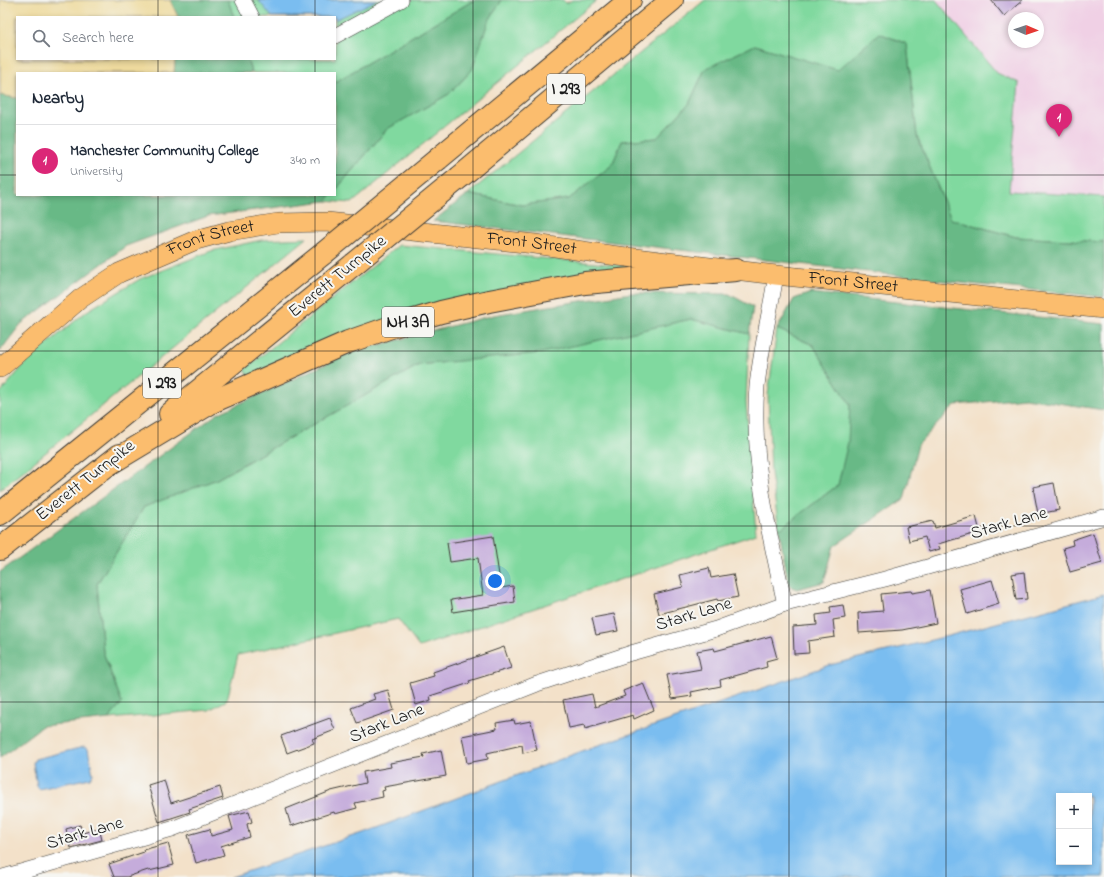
<!DOCTYPE html>
<html lang="en">
<head>
<meta charset="utf-8">
<style>
	body { margin:0; font-family:"Indie Flower",sans-serif; background:#f6f6f7; color:#1f2937 }
	.controls { position:absolute; right:12px; bottom:12px; display:grid; overflow:hidden; border-radius:0px; box-shadow:0 2px 6px #0003 }
	.controls button { width:36px; height:36px; display:grid; place-items:center; padding:0; border:0; border-bottom:1px solid #e0e1e3; background:#fff; color:#1f2937; font:20px sans-serif }
	.compass { position:absolute; left:1008px; top:12px; width:36px; height:36px; border-radius:50%; background:#fff; box-shadow:0 2px 6px #0003; rotate:92deg }
	.you { position:absolute; left:495px; top:581px; width:14px; height:14px; margin:-10px; border:3px solid #fff; border-radius:50%; background:#1a73e8; box-shadow:0 0 0 6px #1a73e833 }
	.badge { display:grid; place-items:center; width:26px; height:26px; border-radius:50%; background:#db2777; color:#fff; font-size:13px; font-weight:700 }
	.pin { position:absolute; translate:-50% -33px; filter:drop-shadow(0 1px 2px #0008) }
	.pin::after { content:''; position:absolute; top:21px; width:14px; height:12px; background:inherit; clip-path:polygon(0 0,100% 0,50% 100%) }
	.list { margin:0; padding:0; list-style:none }
	h2 { display:flex; justify-content:space-between; align-items:center; height:52px; margin:0; padding:0 16px; font-size:17px }
	h2 small { font-size:13px; font-weight:400; color:#747a83 }
	.list li { display:grid; grid-template-columns:26px 1fr auto; gap:12px; align-items:center; box-sizing:border-box; height:72px; padding:0 16px; border-top:1px solid #e0e1e3 }
	.list b { display:block; font-size:15px; white-space:nowrap }
	.list p { margin:0; font-size:13px; white-space:nowrap; color:#747a83 }
	.list em { font-size:13px; font-style:normal; color:#747a83 }
	.icon { flex:none; width:22px; height:22px; fill:none; stroke:currentColor; stroke-width:2; stroke-linecap:round; stroke-linejoin:round }
	.map { position:relative; flex:none; width:1104px; height:877px; overflow:hidden }
	.search { position:absolute; background:#fff; box-shadow:0 2px 6px #0003; left:16px; top:16px; width:320px; height:44px; display:flex; align-items:center; gap:10px; box-sizing:border-box; padding:0 14px; border-radius:0px; color:#747a83; font-size:15px }
	.panel { position:absolute; background:#fff; box-shadow:0 2px 6px #0003; left:16px; top:72px; width:320px; height:124px; border-radius:0px }
	.map>svg:first-child { display:block }
	.built { fill:#f0d0e5; fill-rule:evenodd }
	.green { fill:#80d99f; stroke:#4e7a5e }
	.forest { fill:#68b986; stroke:#426a51 }
	.sand { fill:#eeda9e; stroke:#857b5d }
	.water { fill:#7abdf0; stroke:#4b6c86; fill-rule:evenodd }
	.building { fill:#c5acdb }
	.lines { fill:none; stroke-linecap:round; stroke-linejoin:round }
	.minor-casing { stroke:#3c3a36; stroke-width:16 }
	.major-casing { stroke:#3c3a36; stroke-width:20 }
	.highway-casing { stroke:#3c3a36; stroke-width:24 }
	.minor { stroke:#fff; stroke-width:15 }
	.major { stroke:#fbbd6e; stroke-width:19 }
	.highway { stroke:#fbbd6e; stroke-width:22 }
	.highway-bridge-casing { stroke:#3c3a36; stroke-width:24; stroke-linecap:butt }
	.highway-bridge { stroke:#fbbd6e; stroke-width:22 }
	.grid { fill:none; stroke:#1c1c1c; stroke-width:1; stroke-opacity:0.55 }
	.labels { text-anchor:middle; dominant-baseline:central; stroke-width:4; stroke-linejoin:round; paint-order:stroke }
	.shield { fill:#f6f6f2; stroke:#5d5d5c; stroke-width:1 }
	.shield-label { font-size:17px; font-weight:bold; fill:#1c1c1c }
	.street-label { font-size:18px; fill:#1c1c1c; stroke:#f6f6f2 }
</style>
</head>
<body>
<div class="map">
<svg width="1104" height="877" viewBox="0 0 1104 877">
	<rect width="100%" height="100%" fill="#f6f6f2"/>
	<filter id="ink" filterUnits="userSpaceOnUse"><feTurbulence type="fractalNoise" baseFrequency=".025" numOctaves="2"/><feDisplacementMap in="SourceGraphic" scale="8" xChannelSelector="R" yChannelSelector="G"/><feConvolveMatrix kernelMatrix="1 2 1 2 8 2 1 2 1" color-interpolation-filters="sRGB"/></filter>
	<filter id="wash" filterUnits="userSpaceOnUse"><feTurbulence type="fractalNoise" baseFrequency=".012" numOctaves="4" result="noise"/><feDisplacementMap in="SourceGraphic" scale="16" xChannelSelector="R" yChannelSelector="G"/><feGaussianBlur stdDeviation="0.9" result="paint"/><feColorMatrix in="noise" values="0 0 0 0 0 0 0 0 0 0 0 0 0 0 0 0 0 1.4 0 .05"/><feComposite in="paint" operator="in"/></filter>
	<g filter="url(#wash)">
		<rect width="100%" height="100%" fill="#f3e1c9"/>
		<path class="built" d="M936,0H1104V197L1009,191L1019,83L997,73ZM1014,18H1038V42H1014Z"/>
		<g class="green">
			<polygon points="228,0 474,0 335,82 335,73 252,73 247,59 335,59 335,17 234,17"/>
			<polygon points="502,0 563,0 566,3 573,0 597,0 352,203 326,201 332,195 335,195 335,191 387,129 449,94 472,70 488,22"/>
			<polygon points="705,0 936,0 997,73 1019,83 1009,191 1104,197 1104,242 1016,237 951,219 917,136 907,44 879,33 838,71 755,45 705,69 689,104 657,138 622,141 612,165 569,199 522,205 468,194"/>
			<polygon points="307,238 0,490 0,393 28,360 87,311 140,279 211,251 262,240"/>
			<polygon points="399,245 649,268 591,276 249,376 245,369"/>
			<polygon points="691,319 749,334 746,402 756,534 419,647 398,619 238,655 227,700 209,710 109,719 122,703 103,652 97,584 144,507 217,479 419,365 542,352"/>
			<polygon points="777,329 813,345 850,404 849,442 838,485 779,530 771,473 768,395"/>
		</g>
		<g class="forest">
			<polygon points="170,0 228,0 234,17 178,17"/>
			<polygon points="474,0 502,0 488,22 472,70 449,94 387,129 335,191 335,82"/>
			<polygon points="879,33 907,44 917,136 951,219 1016,237 1104,242 1104,297 971,284 433,221 468,194 522,205 569,199 612,165 622,141 657,138 689,104 705,69 755,45 838,70"/>
			<polygon points="175,59 247,59 252,73 174,73"/>
			<polygon points="0,95 17,98 17,195 332,195 326,201 208,216 126,246 21,324 0,351"/>
			<polygon points="631,293 729,294 753,307 749,334 691,319 542,353 419,365 217,479 144,507 97,584 103,652 122,703 109,719 42,726 0,758 0,572 217,414 352,352 494,315"/>
			<polygon points="811,293 1104,324 1104,410 1025,398 955,405 918,445 904,499 834,546 824,582 797,589 789,586 779,530 838,485 848,442 850,404 813,345 777,329 794,299"/>
		</g>
		<polygon class="sand" points="0,0 170,0 178,17 17,17 17,59 175,59 174,73 17,73 17,98 0,95"/>
		<g class="water">
			<polygon points="258,0 377,0 335,20 335,17 272,17"/>
			<path d="M1104,594V877H231L363,833L593,747L830,665L948,636ZM1059,796H1089V862H1059Z"/>
			<polygon points="84,747 88,749 93,774 90,778 39,789 37,786 33,763 35,759"/>
		</g>
		<g id="blocks">
			<g class="building">
				<polygon points="991,0 1023,0 1004,16"/>
				<polygon points="1054,483 1059,510 1038,514 1033,487"/>
				<polygon points="976,516 980,532 938,544 940,549 929,552 925,537 909,541 906,527 933,521 935,528"/>
				<polygon points="1093,533 1102,563 1070,572 1063,548 1073,545 1072,540"/>
				<polygon points="493,536 501,588 513,586 515,602 453,612 451,600 483,595 478,558 450,562 447,543"/>
				<polygon points="709,568 711,578 733,574 738,597 718,601 717,599 659,614 654,594 683,587 680,575"/>
				<polygon points="1024,572 1027,599 1016,600 1012,574"/>
				<polygon points="992,580 999,604 967,614 960,589"/>
				<polygon points="930,590 936,623 902,630 859,633 858,613 883,611 881,594 911,591 912,593"/>
				<polygon points="843,605 845,618 833,620 835,637 808,641 809,653 794,654 793,627 817,625 816,615 831,613 830,607"/>
				<polygon points="614,614 618,631 596,635 592,618"/>
				<polygon points="771,636 777,658 766,661 767,667 720,680 721,686 691,692 692,696 672,699 667,675 701,669 697,651 714,648 715,651"/>
				<polygon points="504,647 511,668 469,681 470,683 430,696 431,700 416,705 410,683 434,676 433,672"/>
				<polygon points="643,683 654,710 634,719 633,715 585,729 584,725 569,728 563,700 592,694 595,707 625,696 623,691"/>
				<polygon points="388,690 394,710 357,723 351,708 375,699 373,694"/>
				<polygon points="330,718 335,730 312,739 314,743 287,753 281,736"/>
				<polygon points="514,720 515,724 531,721 537,750 523,753 522,745 487,753 488,759 467,763 462,736 497,729 496,723"/>
				<polygon points="441,750 446,776 384,787 385,790 382,791 383,797 355,803 357,808 335,814 334,812 291,826 286,809 331,791 365,783 363,772 391,767 390,763 424,757 423,754"/>
				<polygon points="164,780 171,803 220,787 223,798 189,809 190,812 159,822 148,785"/>
				<polygon points="249,811 252,822 247,824 250,837 221,846 224,855 196,863 188,835 210,829 211,836 233,830 229,816"/>
				<polygon points="80,825 83,833 99,828 102,840 71,848 66,829"/>
				<polygon points="168,843 174,865 149,871 148,870 127,877 114,877 109,864 144,852 143,850"/>
			</g>
		</g>
	</g>
	<g filter="url(#ink)">
		<use href="#blocks" fill-opacity="0" stroke="#3c3a36" stroke-width="1"/>
		<g class="lines">
			<defs>
				<g id="minor">
					<polyline points="243,0 252,17"/>
					<polyline points="335,36 401,0"/>
					<path d="M776,275C770,312 761,349 757,386C751,460 769,533 785,604"/>
					<polyline points="3,877 172,829 537,684 631,653 716,629 785,604 885,579 1104,517"/>
				</g>
				<g id="major">
					<path id="s1" d="M0,368L80,299L119,273L196,240L229,231L278,223L327,222L535,244L610,255L776,275L1104,309"/>
				</g>
				<g id="highway">
					<polyline points="438,159 630,0"/>
					<polyline points="460,177 672,0"/>
					<polyline points="170,414 354,264"/>
					<polyline points="109,464 212,402 348,342 394,326 441,312 489,301 585,283 736,270"/>
					<polyline points="0,514 324,253"/>
					<polyline points="0,549 120,455"/>
				</g>
			</defs>
			<use href="#minor" class="minor-casing"/>
			<use href="#major" class="major-casing"/>
			<use href="#highway" class="highway-casing"/>
			<use href="#minor" class="minor"/>
			<use href="#major" class="major"/>
			<use href="#highway" class="highway"/>
			<defs>
				<g id="highway-bridge">
					<polyline points="324,253 438,159"/>
					<polyline points="354,264 460,177"/>
				</g>
			</defs>
			<use href="#highway-bridge" class="highway-bridge-casing"/>
			<use href="#highway-bridge" class="highway-bridge"/>
		</g>
	</g>
	<path class="grid" d="M158,0V17M315,0V17M473,0V877M631,0V877M789,0V877M946,0V877M158,59V73M315,59V73M0,175H17M335,175H1104M158,195V877M315,195V877M0,351H1104M0,526H1104M0,702H1104"/>
	<g class="labels">
		<g class="shield">
			<rect x="547" y="74" width="38" height="30" rx="3"/>
			<rect x="382" y="307" width="52" height="30" rx="3"/>
			<rect x="143" y="368" width="38" height="30" rx="3"/>
		</g>
		<g class="shield-label">
			<text x="566" y="89">I 293</text>
			<text x="408" y="322">NH 3A</text>
			<text x="162" y="383">I 293</text>
		</g>
		<g class="street-label">
			<text stroke="none"><textPath href="#s1" startOffset="251">Front Street</textPath></text>
			<text stroke="none"><textPath href="#s1" startOffset="575">Front Street</textPath></text>
			<text transform="translate(338 277) rotate(-39)">Everett Turnpike</text>
			<text stroke="none"><textPath href="#s1" startOffset="899">Front Street</textPath></text>
			<text transform="translate(86 481) rotate(-38)">Everett Turnpike</text>
			<text transform="translate(1009 524) rotate(-16)">Stark Lane</text>
			<text transform="translate(694 615) rotate(-17)">Stark Lane</text>
			<text transform="translate(387 724) rotate(-22)">Stark Lane</text>
			<text transform="translate(85 834) rotate(-16)">Stark Lane</text>
		</g>
	</g>
</svg>
<div class="controls">
<button>+</button>
<button>−</button>
</div>
<svg class="compass" viewBox="-18 -18 36 36"><path d="M0-13l5 13h-10z" fill="#e53935"/><path d="M0 13l5-13h-10z" fill="#747a83"/></svg>
<div class="you"></div>
<div class="pin badge" style="left:1059px;top:137px">1</div>
<div class="search"><svg class="icon" aria-label="search" viewBox="0 0 24 24"><circle cx="10" cy="10" r="6"/><path d="M15 15l6 6"/></svg>Search here</div>
<section class="panel">
<h2>Nearby<small></small></h2>
<ul class="list">
<li><span class="badge">1</span><div><b>Manchester Community College</b><p>University</p></div><em>340 m</em></li>
</ul>
</section>
</div>
</body>
</html>
